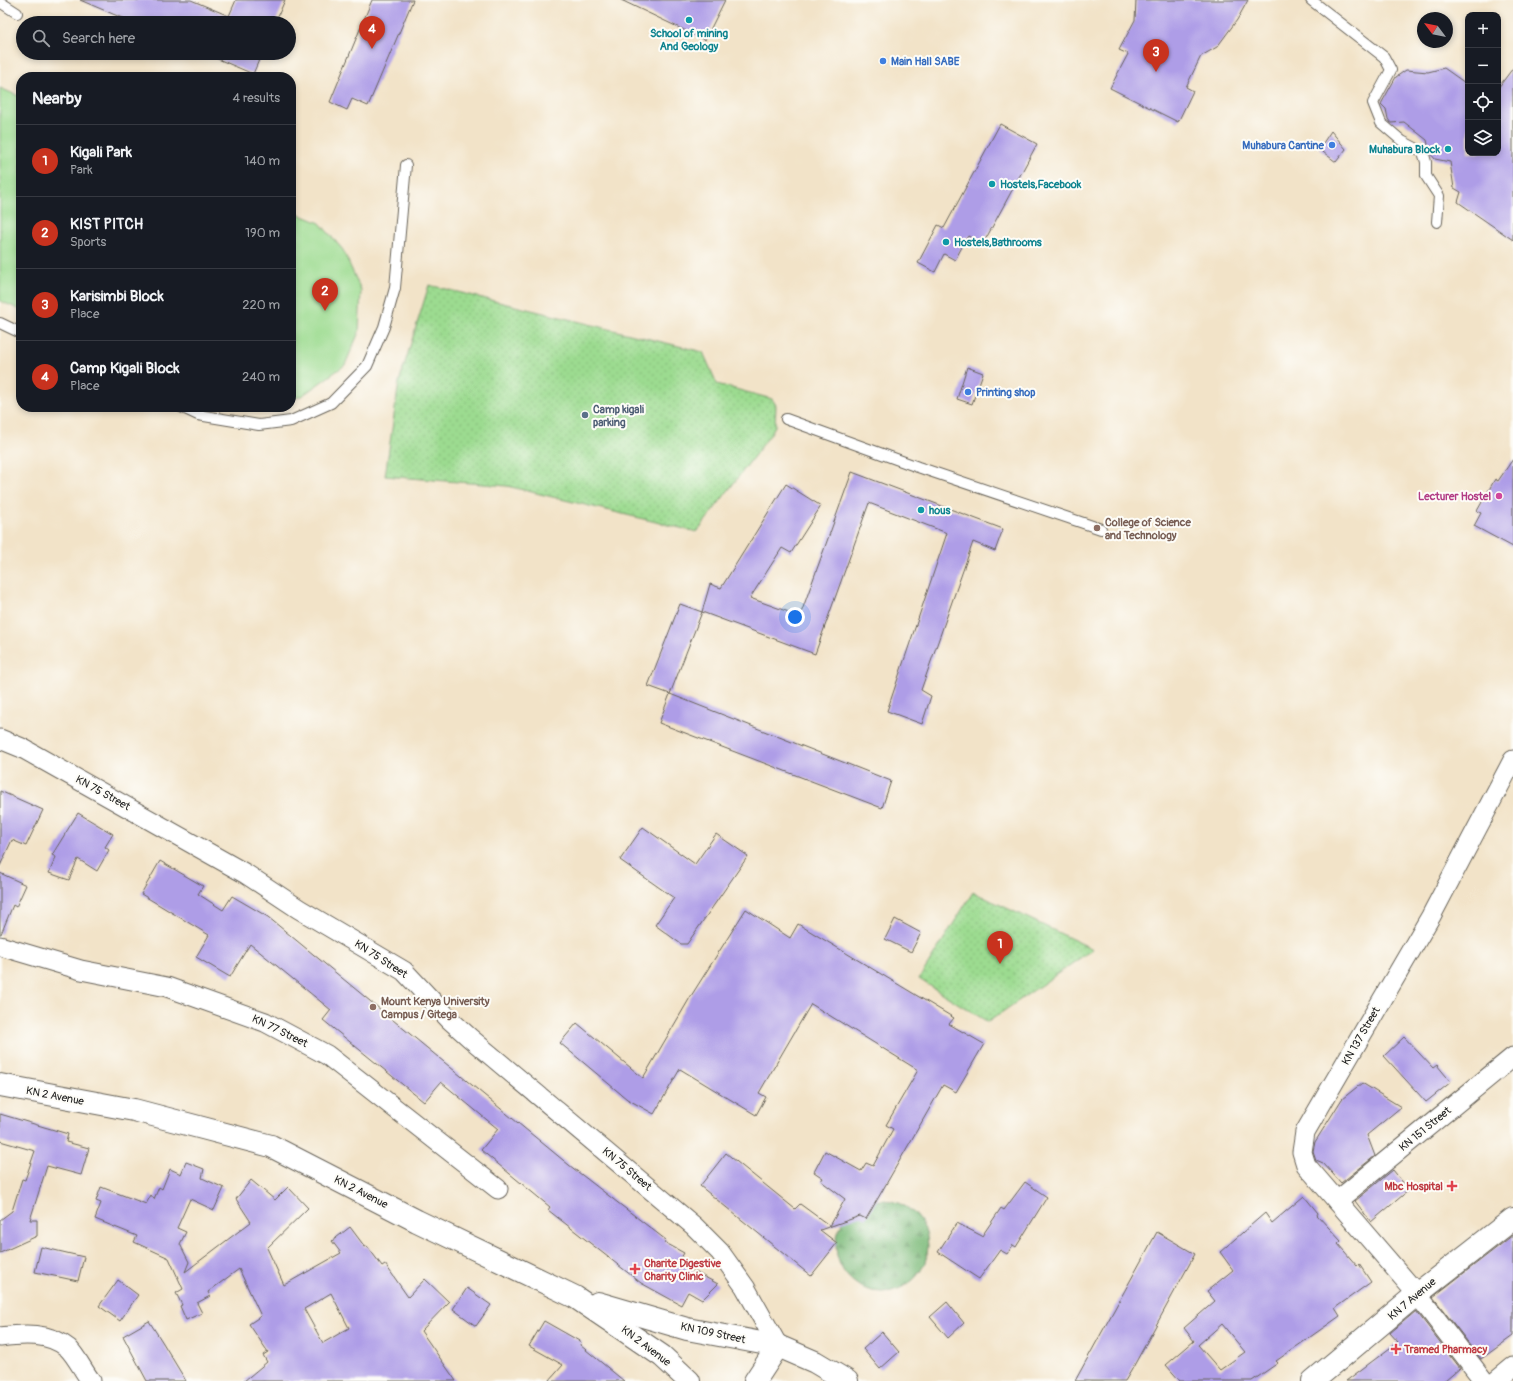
<!DOCTYPE html>
<html lang="en">
<head>
<meta charset="utf-8">
<style>
	body { margin:0; font-family:Pangolin,sans-serif; background:#20242c; color:#f1f3f6 }
	.controls { position:absolute; right:12px; top:12px; display:grid; overflow:hidden; border-radius:8px; box-shadow:0 2px 6px #0003 }
	.controls button { width:36px; height:36px; display:grid; place-items:center; padding:0; border:0; border-bottom:1px solid #363941; background:#171b24; color:#f1f3f6; font:20px sans-serif }
	.compass { position:absolute; left:1417px; top:12px; width:36px; height:36px; border-radius:50%; background:#171b24; box-shadow:0 2px 6px #0003; rotate:302deg }
	.you { position:absolute; left:795px; top:617px; width:14px; height:14px; margin:-10px; border:3px solid #fff; border-radius:50%; background:#1a73e8; box-shadow:0 0 0 6px #1a73e833 }
	.badge { display:grid; place-items:center; width:26px; height:26px; border-radius:50%; background:#c8321e; color:#fff; font-size:13px; font-weight:700 }
	.pin { position:absolute; translate:-50% -33px; filter:drop-shadow(0 1px 2px #0008) }
	.pin::after { content:''; position:absolute; top:21px; width:14px; height:12px; background:inherit; clip-path:polygon(0 0,100% 0,50% 100%) }
	.list { margin:0; padding:0; list-style:none }
	h2 { display:flex; justify-content:space-between; align-items:center; height:52px; margin:0; padding:0 16px; font-size:17px }
	h2 small { font-size:13px; font-weight:400; color:#9ea1a6 }
	.list li { display:grid; grid-template-columns:26px 1fr auto; gap:12px; align-items:center; box-sizing:border-box; height:72px; padding:0 16px; border-top:1px solid #363941 }
	.list b { display:block; font-size:15px; white-space:nowrap }
	.list p { margin:0; font-size:13px; white-space:nowrap; color:#9ea1a6 }
	.list em { font-size:13px; font-style:normal; color:#9ea1a6 }
	.icon { flex:none; width:22px; height:22px; fill:none; stroke:currentColor; stroke-width:2; stroke-linecap:round; stroke-linejoin:round }
	.map { position:relative; flex:none; width:1513px; height:1381px; overflow:hidden }
	.search { position:absolute; background:#171b24; box-shadow:0 2px 6px #0003; left:16px; top:16px; width:280px; height:44px; display:flex; align-items:center; gap:10px; box-sizing:border-box; padding:0 14px; border-radius:22px; color:#9ea1a6; font-size:15px }
	.panel { position:absolute; background:#171b24; box-shadow:0 2px 6px #0003; left:16px; top:72px; width:280px; height:340px; border-radius:16px }
	.map>svg:first-child { display:block }
	.forest { fill:url(#forest-firs); stroke:#4c6c4b }
	.park { fill:url(#park-dots); stroke:#5c7c56 }
	.garden { fill:#9cdb90; stroke:#5c7c56 }
	.building { fill:#ae9de7; fill-rule:evenodd }
	.lines { fill:none; stroke-linecap:round; stroke-linejoin:round }
	.service-casing { stroke:#676258; stroke-width:12 }
	.minor-casing { stroke:#676258; stroke-width:21 }
	.tertiary-casing { stroke:#676258; stroke-width:24 }
	.secondary-casing { stroke:#676258; stroke-width:24 }
	.service { stroke:#fff; stroke-width:10 }
	.minor { stroke:#fff; stroke-width:19 }
	.tertiary { stroke:#fff; stroke-width:22 }
	.secondary { stroke:#fff; stroke-width:22 }
	.culture-dot { fill:#0f9aa8; stroke:#fdfcf7; stroke-width:1.5 }
	.shop-dot { fill:#3f7fe0; stroke:#fdfcf7; stroke-width:1.5 }
	.service-dot { fill:#5c6f8a; stroke:#fdfcf7; stroke-width:1.5 }
	.hotel-dot { fill:#d1479c; stroke:#fdfcf7; stroke-width:1.5 }
	.education-dot { fill:#8d6e63; stroke:#fdfcf7; stroke-width:1.5 }
	.health-dot { fill:#e0444e; stroke:#fdfcf7; stroke-width:1.5 }
	.labels { text-anchor:middle; dominant-baseline:central; stroke-width:4; stroke-linejoin:round; paint-order:stroke }
	.culture-label { font-size:11px; font-weight:bold; fill:#0d838f; stroke:#fdfcf7; text-anchor:start }
	.shop-label { font-size:11px; font-weight:bold; fill:#366cbe; stroke:#fdfcf7; text-anchor:start }
	.service-label { font-size:11px; font-weight:bold; fill:#4e5e75; stroke:#fdfcf7; text-anchor:start }
	.hotel-label { font-size:11px; font-weight:bold; fill:#b23c85; stroke:#fdfcf7; text-anchor:end }
	.education-label { font-size:11px; font-weight:bold; fill:#785e54; stroke:#fdfcf7; text-anchor:start }
	.street-label { font-size:11px; fill:#1c1c1c; stroke:#fdfcf7 }
	.health-label { font-size:11px; font-weight:bold; fill:#be3a42; stroke:#fdfcf7; text-anchor:start }
</style>
</head>
<body>
<div class="map">
<svg width="1513" height="1381" viewBox="0 0 1513 1381">
	<defs>
		<pattern id="forest-firs" width="22" height="20" patternUnits="userSpaceOnUse"><rect width="22" height="20" fill="#7dbb7a"/><path d="M5 1l3.5 6h-7zM16 11l3.5 6h-7z" fill="#6ba069"/></pattern>
		<pattern id="park-dots" width="8" height="8" patternUnits="userSpaceOnUse"><rect width="8" height="8" fill="#9cdb90"/><path d="M2 2h.1M6 6h.1" fill="none" stroke="#86bb7c" stroke-width="1.8" stroke-linecap="round"/></pattern>
	</defs>
	<rect width="100%" height="100%" fill="#fdfcf7"/>
	<filter id="ink" filterUnits="userSpaceOnUse"><feTurbulence type="fractalNoise" baseFrequency=".025" numOctaves="2"/><feDisplacementMap in="SourceGraphic" scale="8" xChannelSelector="R" yChannelSelector="G"/><feConvolveMatrix kernelMatrix="1 2 1 2 8 2 1 2 1" color-interpolation-filters="sRGB"/></filter>
	<filter id="wash" filterUnits="userSpaceOnUse"><feTurbulence type="fractalNoise" baseFrequency=".012" numOctaves="4" result="noise"/><feDisplacementMap in="SourceGraphic" scale="16" xChannelSelector="R" yChannelSelector="G"/><feGaussianBlur stdDeviation="0.9" result="paint"/><feColorMatrix in="noise" values="0 0 0 0 0 0 0 0 0 0 0 0 0 0 0 0 0 1.4 0 .05"/><feComposite in="paint" operator="in"/></filter>
	<g filter="url(#wash)">
		<rect width="100%" height="100%" fill="#f2e3c8"/>
		<circle class="forest" cx="882" cy="1246" r="46"/>
		<g class="park">
			<polygon points="429,285 703,352 717,384 772,399 776,405 775,426 770,435 697,532 507,486 385,476 399,382"/>
			<polygon points="973,892 1093,949 988,1022 919,979"/>
		</g>
		<g class="garden">
			<polygon points="0,88 21,97 21,310 0,301"/>
			<polygon points="291,211 320,223 343,250 361,290 359,332 345,365 303,395 291,400"/>
		</g>
		<g id="blocks">
			<g class="building">
				<polygon points="80,0 191,0 229,16 236,0 285,0 275,23 134,23"/>
				<polygon points="372,0 413,0 368,106 352,99 347,110 330,102"/>
				<polygon points="621,0 725,0 705,40"/>
				<polygon points="1136,0 1248,0 1237,20 1217,47 1201,56 1186,87 1193,91 1178,122 1110,88 1128,54 1119,50 1135,20"/>
				<polygon points="204,53 262,53 253,74"/>
				<polygon points="1444,68 1468,85 1468,153 1498,153 1498,88 1513,68 1513,240 1458,202 1461,192 1454,188 1450,162 1435,159 1430,153 1427,140 1404,122 1391,123 1388,119 1386,109 1381,104 1396,77 1406,70 1428,72"/>
				<polygon points="1000,124 1037,144 983,244 968,236 955,260 944,254 935,272 918,263 938,225 944,228"/>
				<polygon points="1331,131 1346,149 1336,162 1319,149"/>
				<polygon points="967,367 983,373 972,404 957,399"/>
				<polygon points="1513,459 1513,547 1474,526 1481,513 1477,511 1495,479 1498,481"/>
				<polygon points="852,472 1003,529 995,551 973,542 921,690 931,696 922,724 887,711 947,533 869,503 815,654 702,612 710,584 721,588 786,484 821,506 791,553 782,548 750,598 800,616"/>
				<polygon points="680,604 702,612 670,694 648,686"/>
				<polygon points="670,694 891,781 882,808 659,723"/>
				<polygon points="0,791 43,810 26,846 12,840 0,866"/>
				<polygon points="78,813 113,834 105,847 109,850 97,871 78,859 69,880 49,873 56,857 52,855"/>
				<polygon points="643,827 695,864 716,834 748,856 687,944 681,944 655,925 674,898 620,860"/>
				<polygon points="160,861 203,886 198,894 223,910 232,896 268,917 569,1165 666,1240 664,1242 684,1253 678,1263 718,1284 702,1300 688,1292 681,1305 641,1283 548,1210 550,1207 481,1150 498,1129 441,1082 424,1102 323,1020 331,1010 250,944 230,977 196,957 209,935 141,894"/>
				<polygon points="0,873 26,885 16,907 13,905 1,934 0,934"/>
				<polygon points="746,909 790,938 798,924 954,1018 949,1024 984,1044 956,1092 943,1085 866,1219 860,1216 820,1230 837,1243 811,1276 700,1186 726,1153 795,1209 800,1204 830,1226 845,1199 821,1181 823,1178 814,1172 825,1151 861,1171 866,1163 873,1166 893,1129 886,1125 918,1070 811,1004 759,1093 766,1097 756,1115 680,1069 654,1114 627,1099 560,1043 577,1023 643,1078 691,996"/>
				<polygon points="895,919 921,933 911,952 885,939"/>
				<polygon points="1404,1037 1433,1068 1437,1065 1451,1082 1426,1102 1384,1056"/>
				<polygon points="1362,1083 1401,1107 1367,1135 1375,1156 1341,1183 1323,1163 1316,1160 1313,1151 1315,1142 1342,1099"/>
				<polygon points="0,1114 68,1134 66,1142 89,1148 81,1175 47,1166 30,1220 37,1220 37,1236 0,1253 0,1220 12,1211 22,1179 25,1180 35,1151 0,1141"/>
				<path d="M186,1162L204,1169L202,1178L224,1188L214,1210L190,1199L177,1228L186,1232L180,1244L189,1262L185,1272L251,1222L236,1199L251,1180L275,1200L288,1187L308,1208L267,1248L284,1285L341,1253L332,1241L350,1227L365,1247L367,1246L382,1266L385,1264L408,1297L425,1279L449,1302L421,1331L456,1381H244L267,1362L263,1355L268,1352L249,1324L261,1316L239,1269L208,1292L210,1296L197,1303L202,1313L186,1320L180,1306L182,1305L176,1293L183,1289L169,1258L134,1242L137,1236L95,1219L101,1203L96,1201L101,1187L146,1204L151,1195L154,1199L159,1187L162,1189L170,1169L181,1174ZM331,1293L349,1328L323,1343L304,1309Z"/>
				<polygon points="1393,1170 1409,1190 1371,1222 1355,1201"/>
				<polygon points="1025,1182 1047,1197 1016,1247 1013,1245 1007,1254 1000,1250 979,1279 938,1252 957,1223 982,1236 1001,1208 1004,1210"/>
				<path d="M1304,1196L1318,1213L1317,1215L1341,1241L1338,1244L1357,1266L1359,1264L1371,1282L1335,1308L1340,1316L1276,1361L1278,1363L1252,1381H1180L1166,1365L1194,1341L1184,1328L1215,1301L1207,1291L1233,1270L1220,1252L1265,1213L1272,1223ZM1222,1324L1245,1352L1220,1370L1198,1345Z"/>
				<polygon points="1157,1232 1195,1254 1131,1371 1125,1381 1075,1381"/>
				<polygon points="1513,1235 1513,1336 1481,1359 1433,1297"/>
				<polygon points="41,1247 84,1257 78,1281 35,1272"/>
				<polygon points="118,1280 138,1295 120,1321 99,1306"/>
				<polygon points="467,1288 491,1305 476,1326 453,1309"/>
				<polygon points="947,1302 964,1323 948,1338 930,1317"/>
				<polygon points="1416,1311 1460,1368 1445,1381 1346,1381 1398,1342 1390,1333"/>
				<polygon points="149,1321 163,1343 186,1381 147,1381 123,1336"/>
				<polygon points="544,1321 581,1342 580,1345 624,1381 549,1381 563,1365 529,1346"/>
				<polygon points="882,1332 899,1352 880,1369 863,1349"/>
			</g>
		</g>
	</g>
	<g filter="url(#ink)">
		<use href="#blocks" fill-opacity="0" stroke="#676258" stroke-width="1"/>
		<g class="lines">
			<defs>
				<g id="service">
					<polyline points="1311,0 1384,57 1391,70 1373,103 1381,123 1402,141 1423,152 1426,162 1426,176 1439,196 1437,222"/>
					<polyline points="0,2 17,13"/>
					<polyline points="0,323 21,333"/>
					<polyline points="181,407 198,415 259,425 291,421 331,403 367,366 384,327 395,288 406,165"/>
					<polyline points="786,419 918,467 1101,529"/>
				</g>
				<g id="minor">
					<polyline points="0,739 22,748 246,874 299,909 404,971 450,1020 470,1038 694,1226 720,1252 745,1287 778,1346"/>
					<polyline points="0,946 81,970 167,987 265,1022 327,1055 498,1189"/>
					<polyline points="1337,1201 1513,1057"/>
					<path d="M0,1337C23,1334 49,1332 68,1348C77,1357 83,1371 91,1381"/>
					<polyline points="1484,1381 1417,1294 1306,1165 1302,1152 1305,1132 1431,916 1513,760"/>
					<polyline points="1496,1381 1513,1367"/>
				</g>
				<polyline id="tertiary" points="1313,1381 1417,1294 1513,1219"/>
				<g id="secondary">
					<polyline points="0,1085 134,1110 271,1146 417,1221 575,1297 662,1356 689,1381"/>
					<polyline points="598,1303 687,1329 778,1346 815,1362 847,1381"/>
					<polyline points="755,1381 778,1346"/>
				</g>
			</defs>
			<use href="#service" class="service-casing"/>
			<use href="#minor" class="minor-casing"/>
			<use href="#tertiary" class="tertiary-casing"/>
			<use href="#secondary" class="secondary-casing"/>
			<use href="#service" class="service"/>
			<use href="#minor" class="minor"/>
			<use href="#tertiary" class="tertiary"/>
			<use href="#secondary" class="secondary"/>
		</g>
	</g>
	<g class="culture-dot">
		<circle cx="689" cy="20" r="4"/>
		<circle cx="1448" cy="149" r="4"/>
		<circle cx="992" cy="184" r="4"/>
		<circle cx="946" cy="242" r="4"/>
		<circle cx="921" cy="510" r="4"/>
	</g>
	<g class="shop-dot">
		<circle cx="883" cy="61" r="4"/>
		<circle cx="1332" cy="145" r="4"/>
		<circle cx="968" cy="392" r="4"/>
	</g>
	<circle class="service-dot" cx="585" cy="415" r="4"/>
	<circle class="hotel-dot" cx="1499" cy="496" r="4"/>
	<g class="education-dot">
		<circle cx="1097" cy="528" r="4"/>
		<circle cx="373" cy="1007" r="4"/>
	</g>
	<g class="health-dot">
		<path d="M1450 1180h4v4h4v4h-4v4h-4v-4h-4v-4h4z"/>
		<path d="M633 1263h4v4h4v4h-4v4h-4v-4h-4v-4h4z"/>
		<path d="M1394 1343h4v4h4v4h-4v4h-4v-4h-4v-4h4z"/>
	</g>
	<g class="labels">
		<g class="culture-label">
			<text x="689" y="33" text-anchor="middle">School of mining<tspan x="689" dy="13">And Geology</tspan></text>
			<text x="1440" y="149" text-anchor="end">Muhabura Block</text>
			<text x="1000" y="184">Hostels,Facebook</text>
			<text x="954" y="242">Hostels,Bathrooms</text>
			<text x="929" y="510">hous</text>
		</g>
		<g class="shop-label">
			<text x="891" y="61">Main Hall SABE</text>
			<text x="1324" y="145" text-anchor="end">Muhabura Cantine</text>
			<text x="976" y="392">Printing shop</text>
		</g>
		<g class="service-label">
			<text x="593" y="409">Camp kigali<tspan x="593" dy="13">parking</tspan></text>
		</g>
		<g class="hotel-label">
			<text x="1491" y="496">Lecturer Hostel</text>
		</g>
		<g class="education-label">
			<text x="1105" y="522">College of Science<tspan x="1105" dy="13">and Technology</tspan></text>
			<text x="381" y="1001">Mount Kenya University<tspan x="381" dy="13">Campus / Gitega</tspan></text>
		</g>
		<g class="street-label">
			<text transform="translate(103 793) rotate(29)">KN 75 Street</text>
			<text transform="translate(381 959) rotate(33)">KN 75 Street</text>
			<text transform="translate(280 1031) rotate(26)">KN 77 Street</text>
			<text transform="translate(1361 1036) rotate(-60)">KN 137 Street</text>
			<text transform="translate(55 1096) rotate(11)">KN 2 Avenue</text>
			<text transform="translate(1425 1129) rotate(-39)">KN 151 Street</text>
			<text transform="translate(627 1169) rotate(40)">KN 75 Street</text>
			<text transform="translate(361 1192) rotate(27)">KN 2 Avenue</text>
			<text transform="translate(1412 1299) rotate(-40)">KN 7 Avenue</text>
			<text transform="translate(713 1333) rotate(12)">KN 109 Street</text>
			<text transform="translate(646 1346) rotate(37)">KN 2 Avenue</text>
		</g>
		<g class="health-label">
			<text x="1443" y="1186" text-anchor="end">Mbc Hospital</text>
			<text x="644" y="1263">Charite Digestive<tspan x="644" dy="13">Charity Clinic</tspan></text>
			<text x="1404" y="1349">Tramed Pharmacy</text>
		</g>
	</g>
</svg>
<div class="controls">
<button>+</button>
<button>−</button>
<button><svg class="icon" aria-label="locate" viewBox="0 0 24 24"><circle cx="12" cy="12" r="6"/><path d="M12 2v4M12 18v4M2 12h4M18 12h4"/></svg></button>
<button><svg class="icon" aria-label="layers" viewBox="0 0 24 24"><path d="M12 4l9 5-9 5-9-5zM3 14l9 5 9-5"/></svg></button>
</div>
<svg class="compass" viewBox="-18 -18 36 36"><path d="M0-13l5 13h-10z" fill="#e53935"/><path d="M0 13l5-13h-10z" fill="#9ea1a6"/></svg>
<div class="you"></div>
<div class="pin badge" style="left:1000px;top:964px">1</div>
<div class="pin badge" style="left:325px;top:311px">2</div>
<div class="pin badge" style="left:1156px;top:72px">3</div>
<div class="pin badge" style="left:372px;top:49px">4</div>
<div class="search"><svg class="icon" aria-label="search" viewBox="0 0 24 24"><circle cx="10" cy="10" r="6"/><path d="M15 15l6 6"/></svg>Search here</div>
<section class="panel">
<h2>Nearby<small>4 results</small></h2>
<ul class="list">
<li><span class="badge">1</span><div><b>Kigali Park</b><p>Park</p></div><em>140 m</em></li>
<li><span class="badge">2</span><div><b>KIST PITCH</b><p>Sports</p></div><em>190 m</em></li>
<li><span class="badge">3</span><div><b>Karisimbi Block</b><p>Place</p></div><em>220 m</em></li>
<li><span class="badge">4</span><div><b>Camp Kigali Block</b><p>Place</p></div><em>240 m</em></li>
</ul>
</section>
</div>
</body>
</html>
